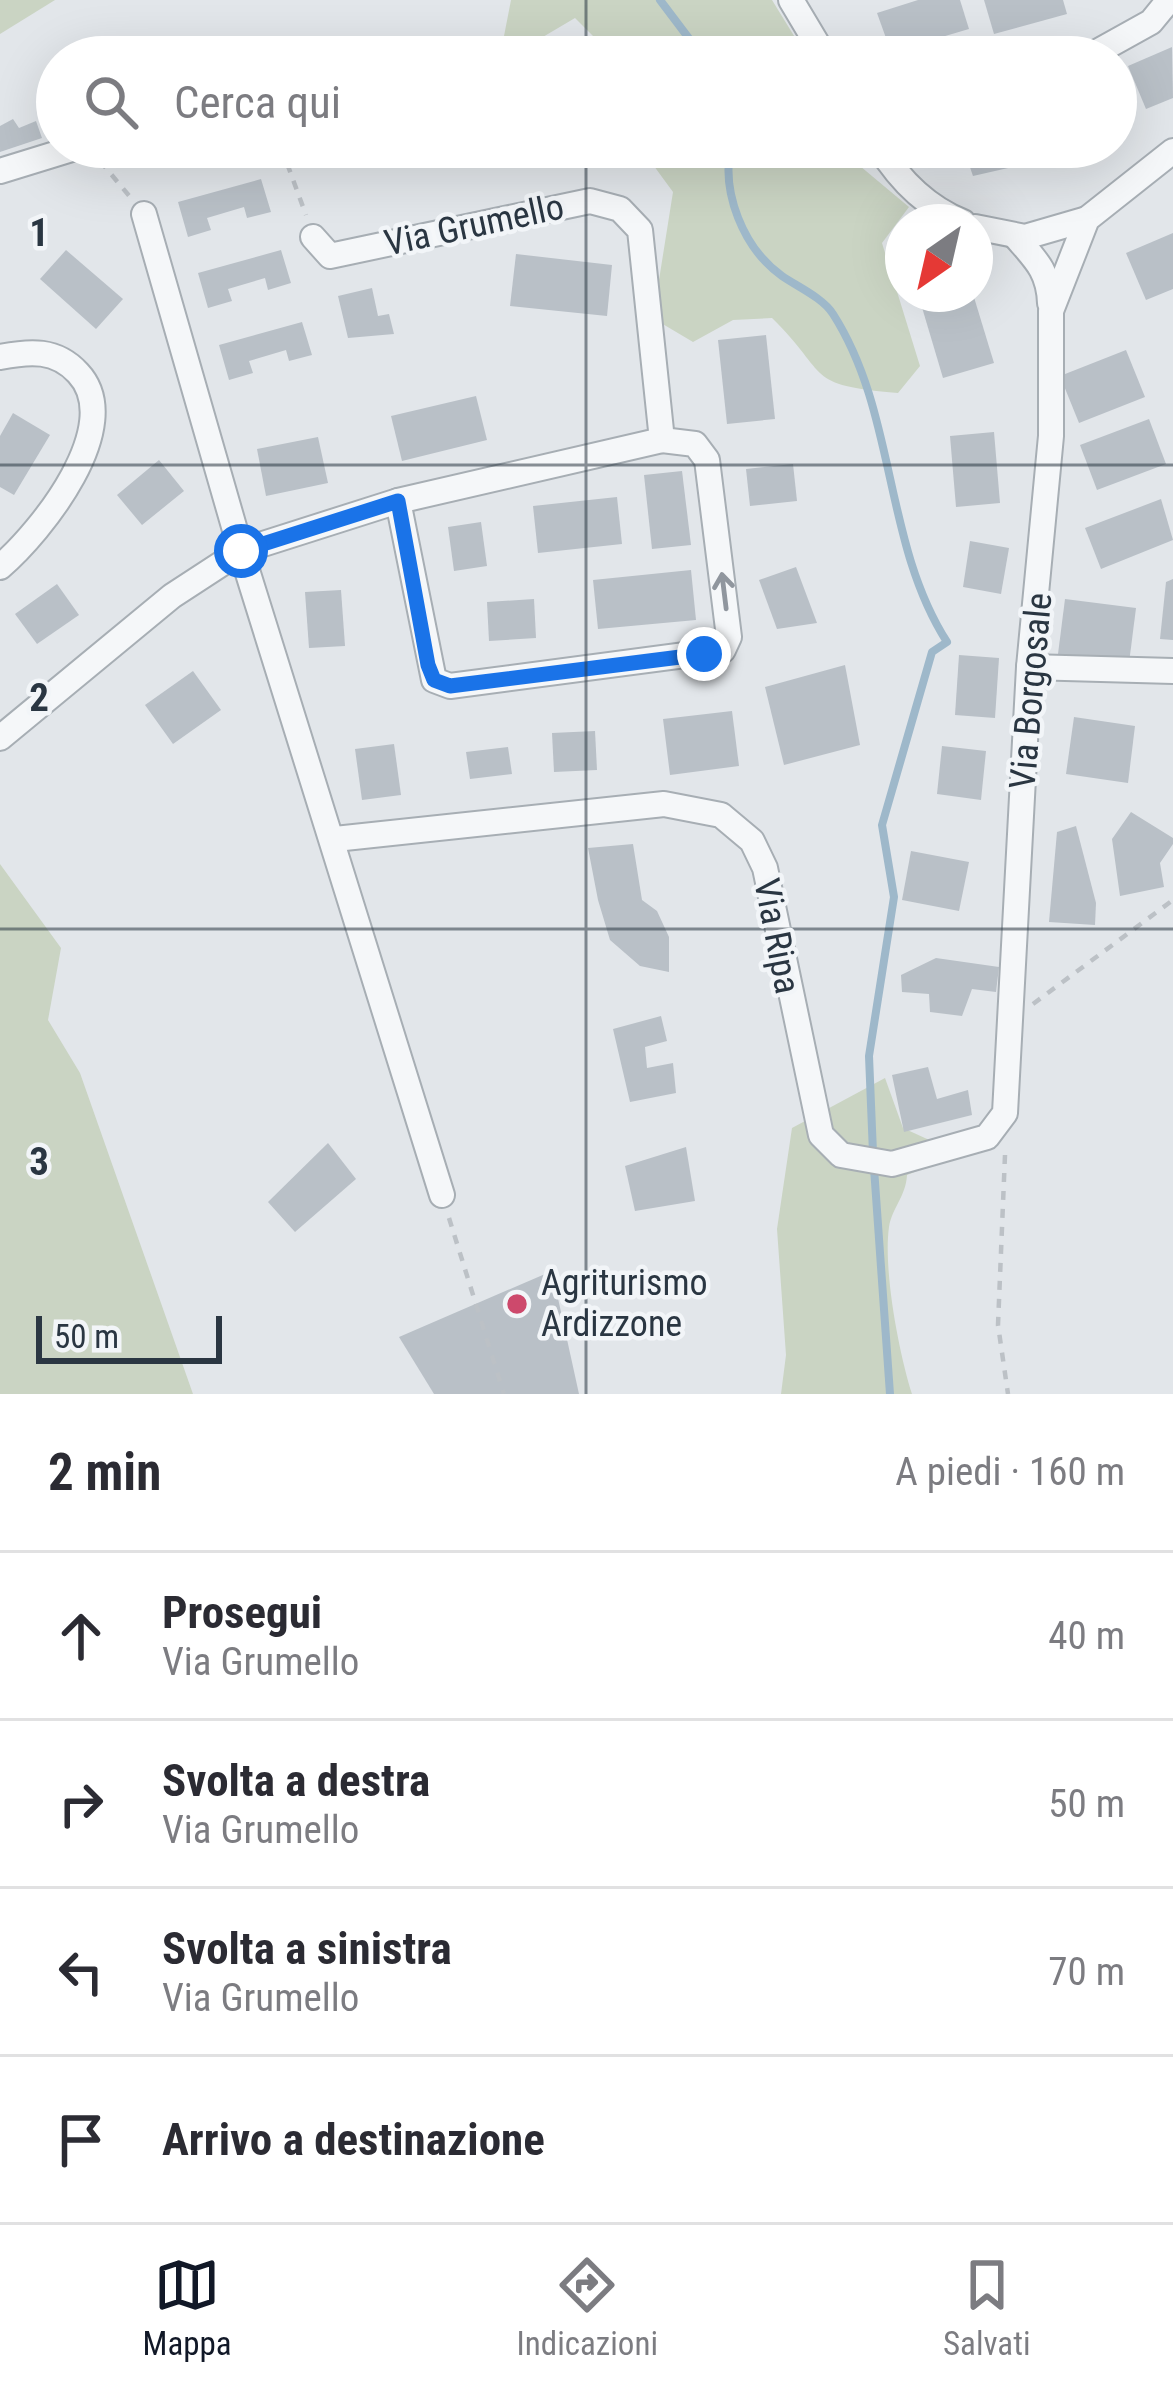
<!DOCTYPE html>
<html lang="it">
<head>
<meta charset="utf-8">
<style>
	body { margin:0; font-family:"Roboto Condensed",sans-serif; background:#f7f7f7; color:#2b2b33 }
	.compass { position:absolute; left:885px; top:204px; width:108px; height:108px; border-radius:50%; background:#fff; box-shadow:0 12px 48px #0002; rotate:214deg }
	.scale { position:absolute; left:36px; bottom:30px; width:186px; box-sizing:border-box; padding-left:12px; border:6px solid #2a3642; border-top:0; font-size:33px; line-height:42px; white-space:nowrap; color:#2a3642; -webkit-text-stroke:9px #f2f5f8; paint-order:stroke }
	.stop { position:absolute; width:36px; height:36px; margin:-27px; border:9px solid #1a73e8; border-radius:50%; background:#fff }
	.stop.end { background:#1a73e8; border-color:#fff; box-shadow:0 3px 12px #0008 }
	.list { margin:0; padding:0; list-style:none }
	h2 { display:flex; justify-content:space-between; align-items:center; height:156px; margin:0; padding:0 48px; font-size:51px }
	h2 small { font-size:39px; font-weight:400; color:#7c7c81 }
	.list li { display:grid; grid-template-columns:78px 1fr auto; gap:36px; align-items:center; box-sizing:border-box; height:168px; padding:0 48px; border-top:3px solid #e1e1e2 }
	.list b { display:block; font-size:45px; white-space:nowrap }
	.list p { margin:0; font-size:39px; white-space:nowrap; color:#7c7c81 }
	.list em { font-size:39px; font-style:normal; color:#7c7c81 }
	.icon { flex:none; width:66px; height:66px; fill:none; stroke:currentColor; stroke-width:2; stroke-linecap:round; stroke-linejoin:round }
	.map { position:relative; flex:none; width:1173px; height:1394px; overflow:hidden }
	.search { position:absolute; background:#fff; box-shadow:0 12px 48px #0002; left:36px; right:36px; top:36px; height:132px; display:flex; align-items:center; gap:30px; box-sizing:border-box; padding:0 42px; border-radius:66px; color:#7c7c81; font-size:45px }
	.sheet { height:828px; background:#fff }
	nav { display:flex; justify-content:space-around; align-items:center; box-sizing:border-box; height:168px; border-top:3px solid #e1e1e2; background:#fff; font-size:33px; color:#7c7c81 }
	nav a { display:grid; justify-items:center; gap:6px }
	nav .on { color:#111827 }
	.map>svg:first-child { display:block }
	.green { fill:#cad4c3 }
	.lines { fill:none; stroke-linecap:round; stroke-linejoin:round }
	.stream { stroke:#9eb8ca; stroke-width:8 }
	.building { fill:#b9c0c7 }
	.minor-casing { stroke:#a7aeb4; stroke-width:28 }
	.path { stroke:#bcc1c6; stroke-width:4.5; stroke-dasharray:9 9; stroke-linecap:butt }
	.minor { stroke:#f5f7f9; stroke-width:24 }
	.oneway { stroke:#90969e }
	.route { stroke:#1a73e8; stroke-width:15 }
	.grid { fill:none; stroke:#2a3642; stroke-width:3; stroke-opacity:0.55 }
	.poi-dot { fill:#cd496c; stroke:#f2f5f8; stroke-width:4.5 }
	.labels { text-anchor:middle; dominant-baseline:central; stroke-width:9; stroke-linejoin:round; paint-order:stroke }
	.street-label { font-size:36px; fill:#2a3642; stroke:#f2f5f8 }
	.poi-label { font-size:36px; fill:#2a3642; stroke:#f2f5f8; text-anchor:start }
	.grid-label { font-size:39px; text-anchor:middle; font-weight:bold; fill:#2a3642; stroke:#f2f5f8; stroke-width:9; stroke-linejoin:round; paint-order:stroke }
</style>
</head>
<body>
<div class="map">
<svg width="1173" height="1394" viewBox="0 0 1173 1394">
	<rect width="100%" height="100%" fill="#e2e6ea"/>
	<g class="green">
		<polygon points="0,0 55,0 0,34"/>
		<polygon points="511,0 772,0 807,57 614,57 575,18 531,44 504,36"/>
		<path d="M640,147H852L860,166L909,207L882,243L920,366L898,393C803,385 831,376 772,318L733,320L693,342L661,323L659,280L673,192Z"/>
		<polygon points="0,864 61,948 48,1020 80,1073 193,1394 0,1394"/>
		<path d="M885,1078L903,1128L960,1154L907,1175C906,1196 892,1208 889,1227C883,1270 899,1353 912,1394H781L786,1355L777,1229L792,1128Z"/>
	</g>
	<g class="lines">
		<g class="stream">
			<polyline points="660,0 703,57"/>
			<path d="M731,147C721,192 743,248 782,276C798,287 823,298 833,314C897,414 883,542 947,642L932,652L882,825L894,897L869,1056L873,1153"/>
			<polyline points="874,1168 890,1394"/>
		</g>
	</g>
	<g class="building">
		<polygon points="918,0 960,0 969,29 891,52 877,13"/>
		<polygon points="984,0 1063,0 1067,14 994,34"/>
		<polygon points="1172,47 1173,98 1146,109 1128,66"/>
		<polygon points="13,119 19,128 36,121 42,138 0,152 0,126"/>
		<polygon points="963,147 1043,147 1047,159 973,176"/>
		<polygon points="261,179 271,212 247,218 244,207 207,218 211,230 188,237 178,202"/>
		<polygon points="1173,233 1173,289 1146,300 1126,253"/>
		<polygon points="66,250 123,299 96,329 40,279"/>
		<polygon points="281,250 291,283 268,290 265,278 228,289 232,301 208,308 198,273"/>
		<polygon points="516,254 612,265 607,316 510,306"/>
		<polygon points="372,288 378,316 389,314 394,334 348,338 338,296"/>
		<polygon points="918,294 973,294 994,363 943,378"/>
		<polygon points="302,322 312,355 289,361 286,350 249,361 253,373 229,380 219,345"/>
		<polygon points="766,335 775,419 727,424 718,340"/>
		<polygon points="1126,350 1145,397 1079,423 1060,376"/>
		<polygon points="476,396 487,440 402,461 391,416"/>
		<polygon points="13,413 50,435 14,495 0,487 0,436"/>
		<polygon points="1149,419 1166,464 1097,490 1080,445"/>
		<polygon points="994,432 1000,503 956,507 950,436"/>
		<polygon points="318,437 328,483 266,496 257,449"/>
		<polygon points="159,460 184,491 142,525 117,495"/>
		<polygon points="793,464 797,501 750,506 746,469"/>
		<polygon points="682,471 691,545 652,549 644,475"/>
		<polygon points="617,497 622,544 538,553 533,506"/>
		<polygon points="1161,499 1173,540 1101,569 1085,528"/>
		<polygon points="481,522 487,566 454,571 448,527"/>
		<polygon points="970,541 1009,548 1001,594 963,587"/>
		<polygon points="796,567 817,623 777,629 759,580"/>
		<polygon points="691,570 696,620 598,629 593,580"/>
		<polygon points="1173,579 1173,640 1160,639 1166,582"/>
		<polygon points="57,584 79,615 37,644 15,614"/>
		<polygon points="341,590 345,646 309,648 305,592"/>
		<polygon points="534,599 536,638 489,641 487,602"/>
		<polygon points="1065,599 1136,608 1129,663 1058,654"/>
		<polygon points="959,655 999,658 995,718 955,715"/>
		<polygon points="845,665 860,745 784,765 765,687"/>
		<polygon points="193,671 221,710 173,744 145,705"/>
		<polygon points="732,711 739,766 670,775 663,719"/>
		<polygon points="1074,717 1135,726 1128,783 1066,774"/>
		<polygon points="595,731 597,770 554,772 552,733"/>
		<polygon points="394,744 401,795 362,800 355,749"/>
		<polygon points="942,746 986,751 981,800 937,794"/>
		<polygon points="508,747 512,774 470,779 466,752"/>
		<polygon points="1131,812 1173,838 1173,844 1160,863 1164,887 1120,896 1112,839"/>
		<polygon points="1076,826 1096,903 1095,925 1049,922 1057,832"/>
		<polygon points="633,844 642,900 657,911 669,937 669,972 640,966 610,940 598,900 588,848"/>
		<polygon points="911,851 969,862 959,911 902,900"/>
		<polygon points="936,958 999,967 996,992 972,989 962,1016 930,1012 929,994 902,992 901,975"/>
		<polygon points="661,1016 667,1041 645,1047 647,1068 673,1063 676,1093 630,1102 613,1029"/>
		<polygon points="928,1067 937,1099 968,1090 972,1115 904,1132 892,1075"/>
		<polygon points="328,1143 356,1179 295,1232 268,1202"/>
		<polygon points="686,1147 695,1201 635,1211 625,1166"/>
		<polygon points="552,1271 579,1394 434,1394 399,1337"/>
	</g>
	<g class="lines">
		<defs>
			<g id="minor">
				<polyline points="791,0 825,57"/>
				<polyline points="1088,57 1151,22 1169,0"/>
				<path d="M879,147C900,181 926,207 963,222"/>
				<polyline points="0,171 78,147"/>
				<polyline points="144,214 241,551 442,1195"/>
				<polyline points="975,227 1025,237 1087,219"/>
				<path d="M1015,236C1035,259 1049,271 1050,303"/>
				<path d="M0,357C30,351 56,349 78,373C127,425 41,532 0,567"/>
				<polyline points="398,501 434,680 450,686 723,650 729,637 707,460 695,444 662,440"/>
				<polyline points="1029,667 1173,671"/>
				<polyline points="0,738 172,596 241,551 398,501 662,440 640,230 620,209 590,201 330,256 313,237"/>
				<polyline points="335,839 664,804 721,815 752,841 765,868 821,1135 841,1155 892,1164 987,1137 1005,1113 1029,667 1051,436 1051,311 1087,219 1173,151"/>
			</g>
		</defs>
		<use href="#minor" class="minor-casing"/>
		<g class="path">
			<polyline points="281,147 306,215"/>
			<polyline points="100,161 131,198"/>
			<polyline points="1033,1004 1173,900"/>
			<polyline points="1005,1155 998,1325 1008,1394"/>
			<polyline points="449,1218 504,1394"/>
		</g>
		<use href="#minor" class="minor"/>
	</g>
	<defs><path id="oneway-shaft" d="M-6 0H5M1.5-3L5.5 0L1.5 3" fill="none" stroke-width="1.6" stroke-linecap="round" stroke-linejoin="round" transform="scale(3)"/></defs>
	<use class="oneway" href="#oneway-shaft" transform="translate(724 591) rotate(-97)"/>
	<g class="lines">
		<polyline class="route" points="241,551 398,501 428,665 434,680 450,686 704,654"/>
	</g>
	<path class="grid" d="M586,0V57M586,147V1394M0,465H1173M0,929H1173"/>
	<circle class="poi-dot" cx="517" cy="1304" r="12"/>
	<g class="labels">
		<g class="street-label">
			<text transform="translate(474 225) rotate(-12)">Via Grumello</text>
			<text transform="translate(1031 691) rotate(-85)">Via Borgosale</text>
			<text transform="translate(777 936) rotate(79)">Via Ripa</text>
		</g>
		<g class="poi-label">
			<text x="541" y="1283">Agriturismo<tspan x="541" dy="41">Ardizzone</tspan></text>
		</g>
	</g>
	<g class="grid-label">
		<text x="39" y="246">1</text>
		<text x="39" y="711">2</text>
		<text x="39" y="1175">3</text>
	</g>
</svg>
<svg class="compass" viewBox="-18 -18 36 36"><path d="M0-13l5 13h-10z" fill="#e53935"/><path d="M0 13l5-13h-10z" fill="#7c7c81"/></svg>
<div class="scale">50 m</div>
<div class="stop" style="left:241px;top:551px"></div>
<div class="stop end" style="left:704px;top:654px"></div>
<div class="search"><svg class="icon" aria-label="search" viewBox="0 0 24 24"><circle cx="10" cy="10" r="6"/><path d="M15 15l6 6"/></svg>Cerca qui</div>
</div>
<section class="sheet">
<h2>2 min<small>A piedi · 160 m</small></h2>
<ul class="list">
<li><svg class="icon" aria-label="ahead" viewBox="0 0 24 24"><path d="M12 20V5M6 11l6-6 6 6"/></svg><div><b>Prosegui</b><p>Via Grumello</p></div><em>40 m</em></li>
<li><svg class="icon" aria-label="right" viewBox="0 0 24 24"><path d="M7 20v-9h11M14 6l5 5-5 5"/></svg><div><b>Svolta a destra</b><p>Via Grumello</p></div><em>50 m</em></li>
<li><svg class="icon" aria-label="left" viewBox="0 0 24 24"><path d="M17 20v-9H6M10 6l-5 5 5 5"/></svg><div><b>Svolta a sinistra</b><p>Via Grumello</p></div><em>70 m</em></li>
<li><svg class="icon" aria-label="arrive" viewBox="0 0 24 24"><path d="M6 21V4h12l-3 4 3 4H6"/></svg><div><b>Arrivo a destinazione</b></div></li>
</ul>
</section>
<nav>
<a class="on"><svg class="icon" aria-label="map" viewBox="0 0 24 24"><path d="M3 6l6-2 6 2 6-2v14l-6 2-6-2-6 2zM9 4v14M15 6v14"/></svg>Mappa</a>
<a><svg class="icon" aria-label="directions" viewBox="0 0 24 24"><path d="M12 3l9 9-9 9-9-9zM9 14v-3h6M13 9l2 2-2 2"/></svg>Indicazioni</a>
<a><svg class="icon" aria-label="saved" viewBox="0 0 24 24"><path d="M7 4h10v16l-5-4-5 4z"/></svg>Salvati</a>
</nav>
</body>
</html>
